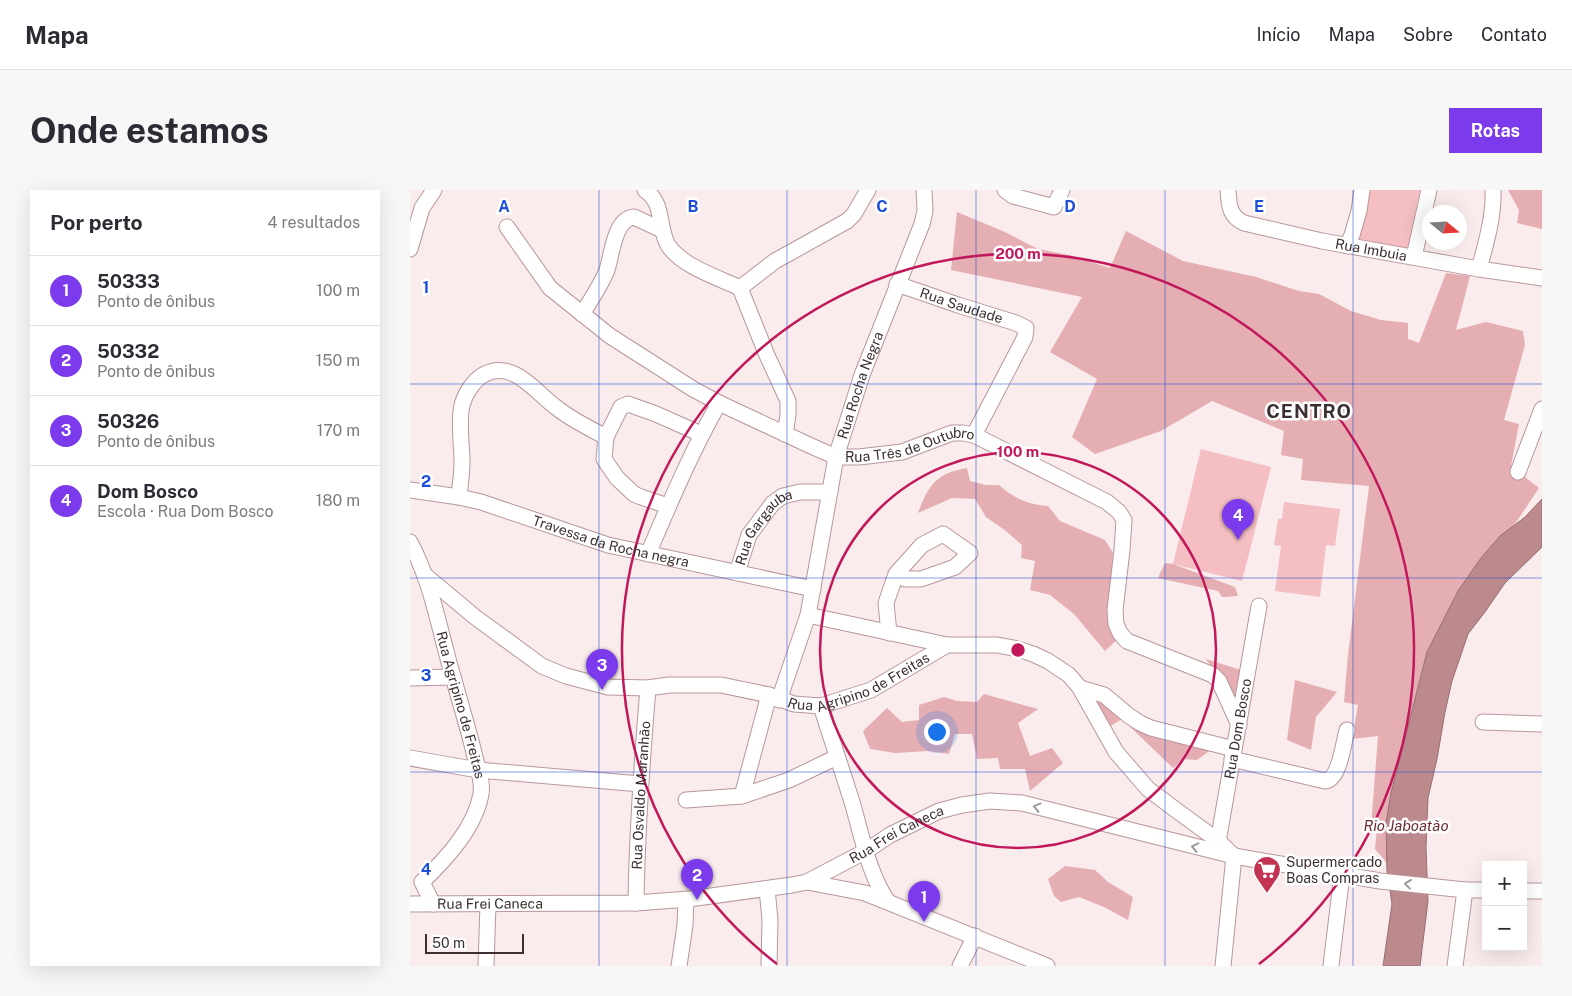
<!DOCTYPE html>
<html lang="pt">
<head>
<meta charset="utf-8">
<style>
	body { margin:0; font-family:"Public Sans",sans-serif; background:#f7f7f7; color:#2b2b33 }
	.controls { position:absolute; right:15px; bottom:15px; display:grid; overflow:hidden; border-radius:0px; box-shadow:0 5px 20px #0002 }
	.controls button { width:45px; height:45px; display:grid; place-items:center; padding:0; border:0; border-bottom:1px solid #e1e1e2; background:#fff; color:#2b2b33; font:25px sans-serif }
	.compass { position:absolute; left:1012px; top:15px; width:45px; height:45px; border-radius:50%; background:#fff; box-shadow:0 5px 20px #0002; rotate:108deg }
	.scale { position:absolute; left:15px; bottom:12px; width:99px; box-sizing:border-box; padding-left:5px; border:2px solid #3d2f30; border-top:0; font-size:14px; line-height:18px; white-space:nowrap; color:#3d2f30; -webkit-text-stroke:4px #fff; paint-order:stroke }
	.you { position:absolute; left:526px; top:541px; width:18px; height:18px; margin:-12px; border:4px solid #fff; border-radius:50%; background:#1a73e8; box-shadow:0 0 0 8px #1a73e833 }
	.badge { display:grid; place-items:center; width:32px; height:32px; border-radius:50%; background:#7c3aed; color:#fff; font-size:16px; font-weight:700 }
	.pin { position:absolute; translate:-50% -41px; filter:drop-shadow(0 1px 2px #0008) }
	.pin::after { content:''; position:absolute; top:26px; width:18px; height:15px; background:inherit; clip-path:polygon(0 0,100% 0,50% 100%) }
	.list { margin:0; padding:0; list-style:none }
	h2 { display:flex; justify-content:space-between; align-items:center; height:65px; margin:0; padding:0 20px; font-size:21px }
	h2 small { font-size:16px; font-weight:400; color:#7c7c81 }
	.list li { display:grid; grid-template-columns:32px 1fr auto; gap:15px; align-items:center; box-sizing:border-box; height:70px; padding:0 20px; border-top:1px solid #e1e1e2 }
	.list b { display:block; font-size:19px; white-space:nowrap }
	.list p { margin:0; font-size:16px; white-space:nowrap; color:#7c7c81 }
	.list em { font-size:16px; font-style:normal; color:#7c7c81 }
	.map { position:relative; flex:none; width:1132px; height:776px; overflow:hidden; border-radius:0px }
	header { display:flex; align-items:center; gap:30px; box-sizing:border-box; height:70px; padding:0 25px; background:#fff; border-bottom:1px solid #e1e1e2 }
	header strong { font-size:24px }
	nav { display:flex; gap:28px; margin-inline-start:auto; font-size:18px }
	.intro { display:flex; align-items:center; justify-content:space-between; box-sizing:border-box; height:120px; padding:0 30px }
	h1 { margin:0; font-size:35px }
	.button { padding:12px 22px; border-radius:0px; background:#7c3aed; color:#fff; font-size:18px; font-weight:700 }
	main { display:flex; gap:30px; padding:0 30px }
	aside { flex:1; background:#fff; border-radius:0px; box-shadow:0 5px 20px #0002 }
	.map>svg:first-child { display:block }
	.green { fill:#f4bec2 }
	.forest { fill:#e4aeb2 }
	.water { fill:#bc898d; stroke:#966e71 }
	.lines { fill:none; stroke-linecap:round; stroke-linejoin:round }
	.minor-casing { stroke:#b99799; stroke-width:17 }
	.minor { stroke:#fff; stroke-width:15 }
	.oneway { stroke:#9e9798 }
	.grid { fill:none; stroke:#1d4ed8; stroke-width:1; stroke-opacity:0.55 }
	.ring { fill:none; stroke:#c2185b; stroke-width:2.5 }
	.labels { text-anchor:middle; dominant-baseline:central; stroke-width:5; stroke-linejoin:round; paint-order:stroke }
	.street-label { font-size:14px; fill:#3d2f30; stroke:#fff }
	.poi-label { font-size:14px; fill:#3d2f30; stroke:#fff; text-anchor:start }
	.water-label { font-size:15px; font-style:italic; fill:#6c2b34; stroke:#fff }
	.district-label { font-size:19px; font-weight:bold; letter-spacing:1px; fill:#3d2f30; stroke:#fff }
	.grid-label { font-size:16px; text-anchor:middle; font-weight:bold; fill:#1d4ed8; stroke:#fff; stroke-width:5; stroke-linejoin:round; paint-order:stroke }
	.centre { fill:#c2185b; stroke:#fff; stroke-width:2.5 }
	.ring-label { font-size:15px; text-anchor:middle; font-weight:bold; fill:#c2185b; stroke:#fff; stroke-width:5; stroke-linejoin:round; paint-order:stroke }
</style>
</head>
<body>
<header>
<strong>Mapa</strong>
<nav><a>Início</a><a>Mapa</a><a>Sobre</a><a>Contato</a></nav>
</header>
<div class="intro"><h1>Onde estamos</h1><a class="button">Rotas</a></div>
<main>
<aside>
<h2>Por perto<small>4 resultados</small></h2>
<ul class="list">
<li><span class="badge">1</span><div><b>50333</b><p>Ponto de ônibus</p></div><em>100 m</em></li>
<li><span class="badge">2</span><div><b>50332</b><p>Ponto de ônibus</p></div><em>150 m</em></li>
<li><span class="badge">3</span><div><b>50326</b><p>Ponto de ônibus</p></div><em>170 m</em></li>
<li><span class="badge">4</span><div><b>Dom Bosco</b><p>Escola · Rua Dom Bosco</p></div><em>180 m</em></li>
</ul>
</aside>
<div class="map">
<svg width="1132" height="776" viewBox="0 0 1132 776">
	<rect width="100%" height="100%" fill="#faebec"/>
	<g class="green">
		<polygon points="957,0 1010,0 998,60 947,49"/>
		<polygon points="791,259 861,277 832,391 763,374"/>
		<polygon points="874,312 930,319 925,356 916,355 910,407 865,401 871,356 864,355 868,329 872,329"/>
	</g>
	<g class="forest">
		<polygon points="1098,0 1132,0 1132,39 1107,33 1109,20"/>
		<polygon points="547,22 595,42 628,59 659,65 700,78 716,41 773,71 846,87 889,101 909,104 941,121 971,130 998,133 998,149 1009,153 1036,83 1060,86 1046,140 1076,132 1113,141 1115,155 1094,230 1109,234 1101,276 1129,298 1105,334 1081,357 1048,401 1017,462 981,603 976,633 977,673 965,659 967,639 961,637 968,546 942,549 948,515 934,512 938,465 959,296 891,290 893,269 871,265 874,241 802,211 751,241 685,264 662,247 687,189 640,162 672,107 541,80"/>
		<path d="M557,278L560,291L576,295H589C603,308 619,315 638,316L650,331L695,350L703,363L699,420L708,449L695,461L664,424L640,405L620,400L625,371L611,368L612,355L596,341L576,327L565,309L542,308L508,323C518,296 526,283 557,278Z"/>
		<polygon points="755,373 763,374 825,397 828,406 812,407 808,401 748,388"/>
		<polygon points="796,469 834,481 824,517 808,487"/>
		<polygon points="885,490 927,502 906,527 901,560 877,550"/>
		<polygon points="574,504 628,519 608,533 620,566 642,558 653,573 620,601 615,579 590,579 588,568 567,569 562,544 545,544 539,564 518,561 485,563 460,559 453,541 477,518 492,532 509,530 509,515 534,507 547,511 567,512"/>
		<polygon points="694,511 802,559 787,570 773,569 763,578 712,529 697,538 683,512"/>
		<polygon points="655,676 685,680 698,692 723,707 718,730 694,717 669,707 651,712 644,706 638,689"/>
	</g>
	<polygon class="water" points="1132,309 1132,357 1095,393 1075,422 1058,444 1042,491 1035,522 1027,569 1018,608 1016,657 1018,711 1010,776 973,776 982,714 977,681 976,633 981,603 1017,462 1048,401 1071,368 1090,346 1115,327"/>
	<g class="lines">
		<defs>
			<g id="minor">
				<path d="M235,0C255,14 247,35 258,55C271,76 309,88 330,98"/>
				<polyline points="595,0 603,6 644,17 652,0"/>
				<path id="s1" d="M818,0C819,15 819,26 834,33L912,51L1069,79L1132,88"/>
				<path id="s2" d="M97,37L140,98L200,146L283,199L309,213L399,255L426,267H449L492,262L542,243H553L564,245L697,312L709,322L714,330L712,360L705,420L706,434L710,443L717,451L803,485L809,491L829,535"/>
				<polyline points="937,56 942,45 949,21 952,0"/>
				<polyline points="0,59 12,18 24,0"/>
				<polyline points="1004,67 1019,0"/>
				<path d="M1069,79C1076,53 1084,27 1083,0"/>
				<path id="s3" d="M487,94L548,115L606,133L616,138L615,147L564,245"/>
				<path d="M172,124C181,110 191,95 197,80C202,65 204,29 224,27L252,40"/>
				<polyline points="375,244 378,225 378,211 356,163 330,98 365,71 437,31 444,24 458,0"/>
				<polyline points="1108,282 1132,219"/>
				<path id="s4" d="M0,300L49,307L71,312L198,355L403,399"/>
				<path d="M49,307C50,295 52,284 52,272C52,255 48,233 52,215C55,204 63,191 73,185C103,168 126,203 147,218C162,230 179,238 196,247"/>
				<polyline points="258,316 231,307 224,304 207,288 194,269 196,247 211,217 218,214 246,224 291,244"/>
				<path id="s5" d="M0,352C23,395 30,444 44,490C51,516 59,541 65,567C68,579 73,592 71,604C65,638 36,669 12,692L23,714"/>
				<path d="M238,364C260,313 281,262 309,213"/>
				<path id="s6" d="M327,383L339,345L363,313L373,306L390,302H420"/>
				<path id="s7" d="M16,386L65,427L132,476L156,486L198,497L238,498L259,495H311L359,505L384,514L411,516L461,500L537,455H587L608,459L623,464L638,471L659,485L670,498L706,562L738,599L766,620L807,650L824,666L813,776"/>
				<polyline points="398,425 537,455"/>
				<polyline points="479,443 476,413 486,384 512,355 533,344 560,363 545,377 511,389 495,389 486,384"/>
				<polyline points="0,488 43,487"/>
				<polyline points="670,498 694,505 718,525 730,533 741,538 824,559"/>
				<path id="s8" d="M369,510L398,425L426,267L452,185L512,34L515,21L514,0"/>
				<path d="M411,516C421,548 432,580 442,612C452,646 458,682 478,712"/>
				<polyline points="1073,532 1132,534"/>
				<polyline points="0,568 68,580 230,594"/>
				<path d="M822,569L915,591C930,589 933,554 937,540"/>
				<polyline points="332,606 359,505"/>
				<polyline points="276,610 332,606 379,590 427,567"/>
				<path id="s9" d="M807,658L849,416"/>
				<polyline points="397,692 455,703 637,776"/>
				<polyline points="357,699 360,730 359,776"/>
				<polyline points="1113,701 1132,701"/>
				<path id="s10" d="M226,713C227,641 232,570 238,498"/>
				<path id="s11" d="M0,714L226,713L279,709L382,695L397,692L456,661L480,645L529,621L552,615L580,611L612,613L824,666L970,691L1055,700H1076"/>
				<polyline points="76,776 78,714"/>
				<polyline points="269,776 275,735 276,709"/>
				<polyline points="550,776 565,746"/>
				<polyline points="921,776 932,684"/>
				<polyline points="1045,776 1055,700"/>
			</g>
		</defs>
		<use href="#minor" class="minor-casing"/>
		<use href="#minor" class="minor"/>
	</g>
	<defs><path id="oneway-chevron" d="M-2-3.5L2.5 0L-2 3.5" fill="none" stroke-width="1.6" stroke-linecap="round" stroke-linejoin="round" transform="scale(1.25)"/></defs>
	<g class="oneway">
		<use href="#oneway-chevron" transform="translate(627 617) rotate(-165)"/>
		<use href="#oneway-chevron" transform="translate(785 657) rotate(-167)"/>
		<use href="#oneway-chevron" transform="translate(998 694) rotate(-173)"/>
	</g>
	<path class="grid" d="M189,0V776M377,0V776M566,0V776M755,0V776M943,0V776M0,194H1132M0,388H1132M0,582H1132"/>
	<g class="ring">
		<circle cx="608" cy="460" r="198"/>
		<path d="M367 774A396 396 0 1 1 849 774"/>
	</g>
	<defs>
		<symbol id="supermarket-pin" viewBox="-11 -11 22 30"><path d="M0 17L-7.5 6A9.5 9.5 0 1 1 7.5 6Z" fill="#c33352" stroke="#fff"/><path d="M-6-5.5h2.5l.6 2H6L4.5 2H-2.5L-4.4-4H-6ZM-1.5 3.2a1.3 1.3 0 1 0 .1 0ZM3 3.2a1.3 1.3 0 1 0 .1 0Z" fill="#fff"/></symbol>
	</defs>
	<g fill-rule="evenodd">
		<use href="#supermarket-pin" x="841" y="664" width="32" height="43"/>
	</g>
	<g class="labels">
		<g class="street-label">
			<text stroke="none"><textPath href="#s1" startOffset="169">Rua Imbuia</textPath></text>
			<text stroke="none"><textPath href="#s3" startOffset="68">Rua Saudade</textPath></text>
			<text stroke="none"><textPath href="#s8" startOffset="326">Rua Rocha Negra</textPath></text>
			<text stroke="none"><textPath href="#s2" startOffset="484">Rua Três de Outubro</textPath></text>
			<text stroke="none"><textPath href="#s6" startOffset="55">Rua Gargauba</textPath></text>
			<text stroke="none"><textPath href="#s4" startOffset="208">Travessa da Rocha negra</textPath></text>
			<text stroke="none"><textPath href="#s7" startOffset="475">Rua Agripino de Freitas</textPath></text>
			<text stroke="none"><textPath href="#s5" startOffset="171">Rua Agripino de Freitas</textPath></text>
			<text stroke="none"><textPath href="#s9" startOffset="121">Rua Dom Bosco</textPath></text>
			<text stroke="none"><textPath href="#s10" startOffset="108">Rua Osvaldo Maranhão</textPath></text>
			<text stroke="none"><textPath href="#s11" startOffset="500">Rua Frei Caneca</textPath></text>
			<text stroke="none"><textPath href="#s11" startOffset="80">Rua Frei Caneca</textPath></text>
		</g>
		<g class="poi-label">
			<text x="876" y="672">Supermercado<tspan x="876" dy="16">Boas Compras</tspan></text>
		</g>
		<g class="water-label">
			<text x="996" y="635">Rio Jaboatão</text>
		</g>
		<g class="district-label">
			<text x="899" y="221">CENTRO</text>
		</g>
	</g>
	<g class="grid-label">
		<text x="94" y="22">A</text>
		<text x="283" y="22">B</text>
		<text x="472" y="22">C</text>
		<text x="660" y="22">D</text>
		<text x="849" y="22">E</text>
		<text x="16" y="103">1</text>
		<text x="16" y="297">2</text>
		<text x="16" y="491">3</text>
		<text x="16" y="685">4</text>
	</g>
	<circle cx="608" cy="460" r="8" class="centre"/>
	<g class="ring-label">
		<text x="608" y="69">200 m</text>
		<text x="608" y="267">100 m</text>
	</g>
</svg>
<div class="controls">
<button>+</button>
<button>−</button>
</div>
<svg class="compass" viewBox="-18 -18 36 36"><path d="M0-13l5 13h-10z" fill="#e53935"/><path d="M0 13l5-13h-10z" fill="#7c7c81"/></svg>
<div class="scale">50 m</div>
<div class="you"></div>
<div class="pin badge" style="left:514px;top:732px">1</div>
<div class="pin badge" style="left:287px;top:710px">2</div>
<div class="pin badge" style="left:192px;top:500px">3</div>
<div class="pin badge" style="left:828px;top:350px">4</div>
</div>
</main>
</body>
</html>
